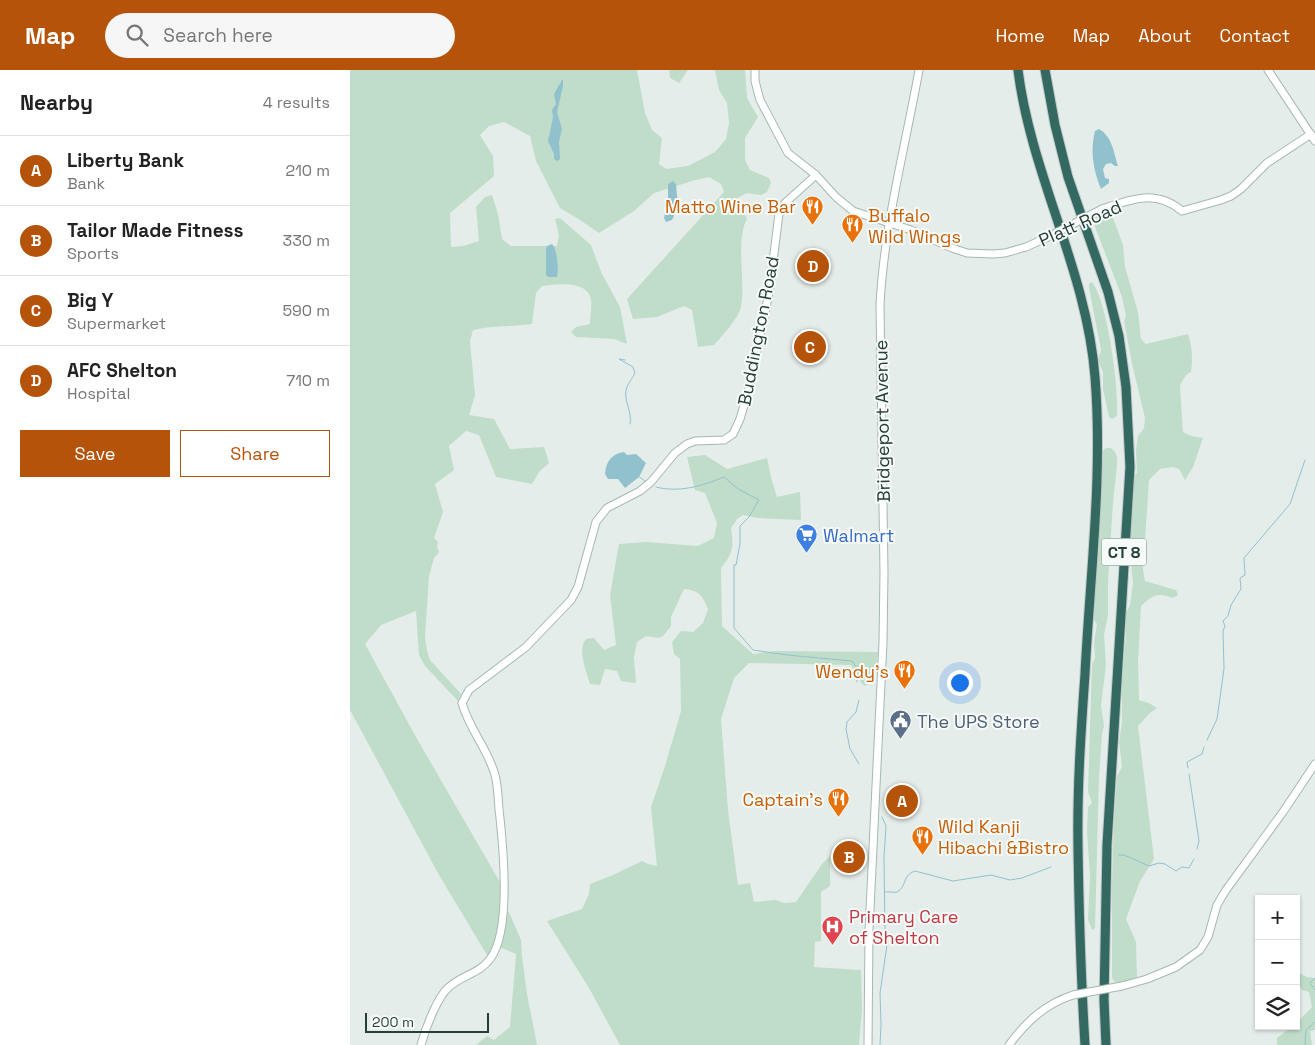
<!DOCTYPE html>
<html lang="en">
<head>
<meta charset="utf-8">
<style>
	body { margin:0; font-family:"Space Grotesk",sans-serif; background:#f6f6f6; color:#222 }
	.controls { position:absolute; right:15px; bottom:15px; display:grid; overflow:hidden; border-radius:0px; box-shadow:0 1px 4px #0004 }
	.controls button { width:45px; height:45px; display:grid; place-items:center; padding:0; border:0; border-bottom:1px solid #e0e0e0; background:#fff; color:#222; font:25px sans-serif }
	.scale { position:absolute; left:15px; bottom:12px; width:124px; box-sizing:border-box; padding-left:5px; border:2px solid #263e39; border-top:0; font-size:14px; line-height:18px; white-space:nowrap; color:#263e39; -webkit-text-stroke:4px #f6faf8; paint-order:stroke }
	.you { position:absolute; left:609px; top:612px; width:18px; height:18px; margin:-12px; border:4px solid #fff; border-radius:50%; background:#1a73e8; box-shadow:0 0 0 8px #1a73e833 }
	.badge { display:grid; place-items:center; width:32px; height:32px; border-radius:50%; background:#b45309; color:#fff; font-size:16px; font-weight:700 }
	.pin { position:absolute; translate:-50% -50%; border:2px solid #fff; box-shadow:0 1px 5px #0006 }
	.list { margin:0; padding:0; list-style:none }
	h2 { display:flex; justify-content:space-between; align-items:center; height:65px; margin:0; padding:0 20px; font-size:21px }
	h2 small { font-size:16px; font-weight:400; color:#767676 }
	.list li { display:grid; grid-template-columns:32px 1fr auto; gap:15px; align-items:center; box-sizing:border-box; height:70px; padding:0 20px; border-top:1px solid #e0e0e0 }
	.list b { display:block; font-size:19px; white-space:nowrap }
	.list p { margin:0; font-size:16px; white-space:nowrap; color:#767676 }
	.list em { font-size:16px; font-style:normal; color:#767676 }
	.actions { display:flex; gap:10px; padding:15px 20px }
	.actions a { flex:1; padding:11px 0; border:1px solid #b45309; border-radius:0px; text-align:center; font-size:18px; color:#b45309 }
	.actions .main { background:#b45309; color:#fff }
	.icon { flex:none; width:28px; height:28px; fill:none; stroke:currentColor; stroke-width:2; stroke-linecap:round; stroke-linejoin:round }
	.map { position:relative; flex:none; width:965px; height:975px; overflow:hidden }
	header { display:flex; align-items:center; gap:30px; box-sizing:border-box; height:70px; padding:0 25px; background:#b45309; color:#fff }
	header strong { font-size:24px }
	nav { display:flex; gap:28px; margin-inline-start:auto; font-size:18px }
	.search { width:350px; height:45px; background:#f6f6f6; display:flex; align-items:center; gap:12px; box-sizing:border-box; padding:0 18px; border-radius:28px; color:#767676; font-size:19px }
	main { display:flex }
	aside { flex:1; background:#fff }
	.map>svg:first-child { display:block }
	.green { fill:#c0ddca }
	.water { fill:#92c1ce }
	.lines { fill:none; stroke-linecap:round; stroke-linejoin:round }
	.stream { stroke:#92c1ce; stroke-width:1 }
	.secondary-casing { stroke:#a5b8b3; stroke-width:9 }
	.highway-casing { stroke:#c2c9c8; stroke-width:11 }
	.secondary { stroke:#fff; stroke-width:7 }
	.highway { stroke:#336961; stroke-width:9 }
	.secondary-bridge-casing { stroke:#a5b8b3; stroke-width:9; stroke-linecap:butt }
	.secondary-bridge { stroke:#fff; stroke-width:7 }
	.labels { text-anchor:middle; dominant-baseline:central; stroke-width:4; stroke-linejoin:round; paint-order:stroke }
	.shield { fill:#f6faf8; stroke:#647672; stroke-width:1 }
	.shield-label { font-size:16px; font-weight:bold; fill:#263e39 }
	.food-label { font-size:18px; fill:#c56008; stroke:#f6faf8; text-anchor:end }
	.street-label { font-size:18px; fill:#263e39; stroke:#f6faf8 }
	.shop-label { font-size:18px; fill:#366cbe; stroke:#f6faf8; text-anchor:start }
	.service-label { font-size:18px; fill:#4e5e75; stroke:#f6faf8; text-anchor:start }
	.health-label { font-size:18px; fill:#be3a42; stroke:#f6faf8; text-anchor:start }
</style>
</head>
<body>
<header>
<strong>Map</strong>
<div class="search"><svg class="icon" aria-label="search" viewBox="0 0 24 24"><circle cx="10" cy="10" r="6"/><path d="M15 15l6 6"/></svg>Search here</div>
<nav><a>Home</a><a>Map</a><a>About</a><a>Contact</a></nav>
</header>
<main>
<aside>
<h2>Nearby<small>4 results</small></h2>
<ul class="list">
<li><span class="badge">A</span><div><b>Liberty Bank</b><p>Bank</p></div><em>210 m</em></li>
<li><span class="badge">B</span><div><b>Tailor Made Fitness</b><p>Sports</p></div><em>330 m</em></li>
<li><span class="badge">C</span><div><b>Big Y</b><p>Supermarket</p></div><em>590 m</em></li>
<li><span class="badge">D</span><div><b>AFC Shelton</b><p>Hospital</p></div><em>710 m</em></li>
</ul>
<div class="actions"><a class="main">Save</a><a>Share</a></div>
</aside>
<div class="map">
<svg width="965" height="975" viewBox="0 0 965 975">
	<rect width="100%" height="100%" fill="#e5edea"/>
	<g class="green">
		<path d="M0,0H287L295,43L302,60L312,68L309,94L316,99L338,96L365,82L376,69L379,53L377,33L369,20L365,0H395L397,28L408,47L395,68V90L400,100L419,108L421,113L417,122L411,125L397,123L387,128L397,149C385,170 396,212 391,237C388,249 372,266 364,275L348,277L342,240L334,236L307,247L283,249L277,229L374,122L371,114L359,107L342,111L304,123L284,141L249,163L230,150L210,138L186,91L180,66L154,52L139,56L130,65L143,86L144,106L100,143L101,177L113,176L129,171L126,137L135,127L142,125L148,144L152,169L161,176H207L209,165L205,149L210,148L241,175L252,204L270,237L277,274L264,269L226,267L221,262L226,257L240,254C240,247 242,238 241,230C238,210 207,214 192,216L186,223L182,254C162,257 142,255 123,260L120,271L125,325L119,345L144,349L160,379L194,377L199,393L189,402L182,414L146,407L129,365L116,361L99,376L104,400L85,414L93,442L84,468L88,472L87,477L89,482L84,488L79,506L75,567L77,581L80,590L111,624L108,631L75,596L69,585L66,541L31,555L15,574L66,667L151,814C151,844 149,861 140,890L89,805L0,640Z"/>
		<polygon points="319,0 338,0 329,13 320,8"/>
		<path d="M757,142L762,145L773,175L775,197L788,242L791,269L796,274L838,264C842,275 843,290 841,302L836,305L830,315L833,362L841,366L853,368L843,397L835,410L829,399L823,397L810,399L799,410L793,500L795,511L826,520L828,525L823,528C807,522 803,525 791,536L788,592L789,630L799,633L807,638L800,643L788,656L804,789L790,811L776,849L786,872L787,908L766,914L762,908V812L764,750L767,706L772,697L769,672L772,652V613L776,563V543L780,535L783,513L780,485L783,406L787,403L786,380L788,366L794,358L795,348L782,294L774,251L776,246L772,227L742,149Z"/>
		<path d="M742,212C758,233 769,319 767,346L762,349L759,347L753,319V302L748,290L751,280L739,218V214Z"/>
		<polygon points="757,378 761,378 765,382 767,388 767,396 763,432 758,511 758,545 754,565 756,595 751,635 754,656 752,664 749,708 745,858 742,860 738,850 740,807 737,761 738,737 742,733 738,722 742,594 745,588 744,573 747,554 744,550 752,384 754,379"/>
		<path d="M355,385L377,399L417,388L421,407L427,427L450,422L451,450L408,448L393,445L387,449L381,458C384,476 383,484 371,498L372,556L403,584L425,581L528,582L524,612L514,616L505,604L501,595L399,593L384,608L371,649L378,740L388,815L400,813L404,832L426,830L434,833L446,832L472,794L480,786V816L471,822V871L465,872L464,897L511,900L512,939L509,975H270L239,918L197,851L232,839L239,824L240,814L263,805L292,791L298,794L307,796L301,737L315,696L331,641L330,589L324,584L322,572L331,561L343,562L353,553L358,539C352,525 350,521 334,519L321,547V556L313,566L309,568L296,566L287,572L284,587L286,613L271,611L267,601L255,599L250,615L240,614C236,600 227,580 236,569L244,568L254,580L266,575L260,525L269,474L296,472L348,476L364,468L367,453L355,423L345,420L337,387Z"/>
		<polygon points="155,841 159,842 171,870 172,886 177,924 187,975 126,975 137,966 144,970 160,957 166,884 147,876"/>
		<polygon points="946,901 957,907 965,908 965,960 960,961 962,975 927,975 927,968 943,956 946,956 946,954 962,937 959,922 952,920 946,908"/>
	</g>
	<g class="water">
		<polygon points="212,10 213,10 213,16 207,42 212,59 209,72 210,89 207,91 204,89 204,84 198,71 203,47 202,40 206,34 204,24"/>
		<path d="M749,59C762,66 764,83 768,96H765L761,93L756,94L753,99L755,108L759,109V113L751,119C743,100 740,80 745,61Z"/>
		<polygon points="323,111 326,114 328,137 322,150 316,152 314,148 318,129 318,114"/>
		<path d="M202,174C207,179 209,198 207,207H198L196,205V179L197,176Z"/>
		<path d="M274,382L277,385L286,384L296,393L289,407L275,418L268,409H258L255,404C256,392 261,384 274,382Z"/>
	</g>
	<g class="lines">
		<g class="stream">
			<path d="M275,290L269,289L283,297L285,303C283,308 278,313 277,317C272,329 283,342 280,354"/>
			<polyline points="288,406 295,411"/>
			<path d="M306,417C329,423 352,416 374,407L388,419L409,430L399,447L390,456V474L386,495H384V558L403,580L437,585L502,591L507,598V612"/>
			<polyline points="857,670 867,649 874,599 873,561 875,556 873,551 878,546 881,535 891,519 890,508 895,505 894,488 940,434 955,390"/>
			<polyline points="509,694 500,679 496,659 497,652 506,642 509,630"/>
			<polyline points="838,698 837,692 852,684 854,677"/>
			<polyline points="839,704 849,771 847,779"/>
			<polyline points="769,785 774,785 799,796 809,793 815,794 826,801 832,797 839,798 844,789"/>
			<path d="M535,822C539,821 543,823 547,822C557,817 552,805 565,801L603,811L641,805L660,810L672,808L701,797"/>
			<polyline points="965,908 960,913 965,920"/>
			<polyline points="530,975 531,955 530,923 537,875 535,862 534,787 536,756 532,747"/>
			<polyline points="955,975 956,960 965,952"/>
		</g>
		<defs>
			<g id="secondary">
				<polyline points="405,0 405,11 410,30 438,83 466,105 486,127 503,141 561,160 602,178 617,183 643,184 655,183 676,177 696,168"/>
				<polyline points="918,0 965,71"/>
				<path d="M752,139C781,129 806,119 832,141L871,130L881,126L891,119L917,93L961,64"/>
				<polyline points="772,916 797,909 826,897 850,880 858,867 867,835 876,820 933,742 965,694"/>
				<path d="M71,975C75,960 87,927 99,917C111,906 130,903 140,889C162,861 153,774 149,739C148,728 148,716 145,705C138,679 119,659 112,633L119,620L176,577L221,530L228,517L246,452L257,438L290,421L301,412L325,383L337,374L345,371L374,370L383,364L390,349L399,318L419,223L429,144L435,133L466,105"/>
				<path d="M518,975L519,860L533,572L534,503L530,235C534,156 555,78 569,0"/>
				<path d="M659,975C676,952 695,934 723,925"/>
			</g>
			<g id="highway">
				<path d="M668,0C681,105 737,201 745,307C753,406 740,505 735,604C731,661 727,719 728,777C729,843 731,909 735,975"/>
				<polyline points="695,0 705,55 718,107 758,222 769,266 776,317 780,397 757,775 754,930 756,975"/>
			</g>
		</defs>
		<use href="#secondary" class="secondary-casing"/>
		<use href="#highway" class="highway-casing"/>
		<use href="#secondary" class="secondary"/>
		<use href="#highway" class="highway"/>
		<defs>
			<g id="secondary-bridge">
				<polyline points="696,168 752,139"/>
				<polyline points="723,925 772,916"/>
			</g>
		</defs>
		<use href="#secondary-bridge" class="secondary-bridge-casing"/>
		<use href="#secondary-bridge" class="secondary-bridge"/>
	</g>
	<defs>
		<symbol id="restaurant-pin" viewBox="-11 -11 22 30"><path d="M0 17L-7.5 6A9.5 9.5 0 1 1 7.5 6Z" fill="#e8710a" stroke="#f6faf8"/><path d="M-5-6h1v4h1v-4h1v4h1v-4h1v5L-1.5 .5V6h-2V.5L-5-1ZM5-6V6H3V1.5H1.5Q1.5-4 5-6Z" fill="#fff"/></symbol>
		<symbol id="supermarket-pin" viewBox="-11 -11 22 30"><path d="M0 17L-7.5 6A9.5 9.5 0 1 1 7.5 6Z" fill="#3f7fe0" stroke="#f6faf8"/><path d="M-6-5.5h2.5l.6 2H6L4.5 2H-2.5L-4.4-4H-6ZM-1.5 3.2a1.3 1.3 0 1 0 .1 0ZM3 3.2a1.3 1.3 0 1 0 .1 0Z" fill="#fff"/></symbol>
		<symbol id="civic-pin" viewBox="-11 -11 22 30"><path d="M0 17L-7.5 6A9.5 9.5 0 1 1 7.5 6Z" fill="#5c6f8a" stroke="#f6faf8"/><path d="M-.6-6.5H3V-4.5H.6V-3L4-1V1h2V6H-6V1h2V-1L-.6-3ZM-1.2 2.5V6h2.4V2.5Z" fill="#fff"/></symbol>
		<symbol id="hospital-pin" viewBox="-11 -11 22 30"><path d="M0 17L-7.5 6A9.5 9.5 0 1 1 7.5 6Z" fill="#e0444e" stroke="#f6faf8"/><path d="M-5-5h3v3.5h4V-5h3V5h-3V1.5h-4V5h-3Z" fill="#fff"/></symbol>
	</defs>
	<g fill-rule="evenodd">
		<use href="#restaurant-pin" x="450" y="124" width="25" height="34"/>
		<use href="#restaurant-pin" x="490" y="142" width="25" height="34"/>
		<use href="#supermarket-pin" x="444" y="452" width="25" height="34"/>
		<use href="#restaurant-pin" x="542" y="588" width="25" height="34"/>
		<use href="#civic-pin" x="538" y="638" width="25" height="34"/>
		<use href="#restaurant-pin" x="476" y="716" width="25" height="34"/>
		<use href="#restaurant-pin" x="560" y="754" width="25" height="34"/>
		<use href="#hospital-pin" x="470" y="844" width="25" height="34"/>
	</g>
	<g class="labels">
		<rect class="shield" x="751.5" y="468.5" width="45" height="27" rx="4"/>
		<g class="shield-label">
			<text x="774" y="482">CT 8</text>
		</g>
		<g class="food-label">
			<text x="446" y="136">Matto Wine Bar</text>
			<text x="518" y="145" text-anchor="start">Buffalo<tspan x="518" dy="21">Wild Wings</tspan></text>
			<text x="539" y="601">Wendy's</text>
			<text x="473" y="729">Captain's</text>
			<text x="588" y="756" text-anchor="start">Wild Kanji<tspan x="588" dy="21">Hibachi &amp;Bistro</tspan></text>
		</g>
		<g class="street-label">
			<text transform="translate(730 153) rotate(-24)">Platt Road</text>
			<text transform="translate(408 261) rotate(-79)">Buddington Road</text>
			<text transform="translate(532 351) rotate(-91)">Bridgeport Avenue</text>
		</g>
		<g class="shop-label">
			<text x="473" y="465">Walmart</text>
		</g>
		<g class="service-label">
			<text x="567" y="651">The UPS Store</text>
		</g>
		<g class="health-label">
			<text x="499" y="846">Primary Care<tspan x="499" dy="21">of Shelton</tspan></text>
		</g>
	</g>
</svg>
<div class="controls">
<button>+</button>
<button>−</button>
<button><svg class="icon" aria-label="layers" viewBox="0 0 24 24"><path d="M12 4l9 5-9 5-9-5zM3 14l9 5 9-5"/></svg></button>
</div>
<div class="scale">200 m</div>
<div class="you"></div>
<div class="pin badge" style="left:552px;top:731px">A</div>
<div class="pin badge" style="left:499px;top:787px">B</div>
<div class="pin badge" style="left:460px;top:277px">C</div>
<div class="pin badge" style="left:463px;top:196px">D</div>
</div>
</main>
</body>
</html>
